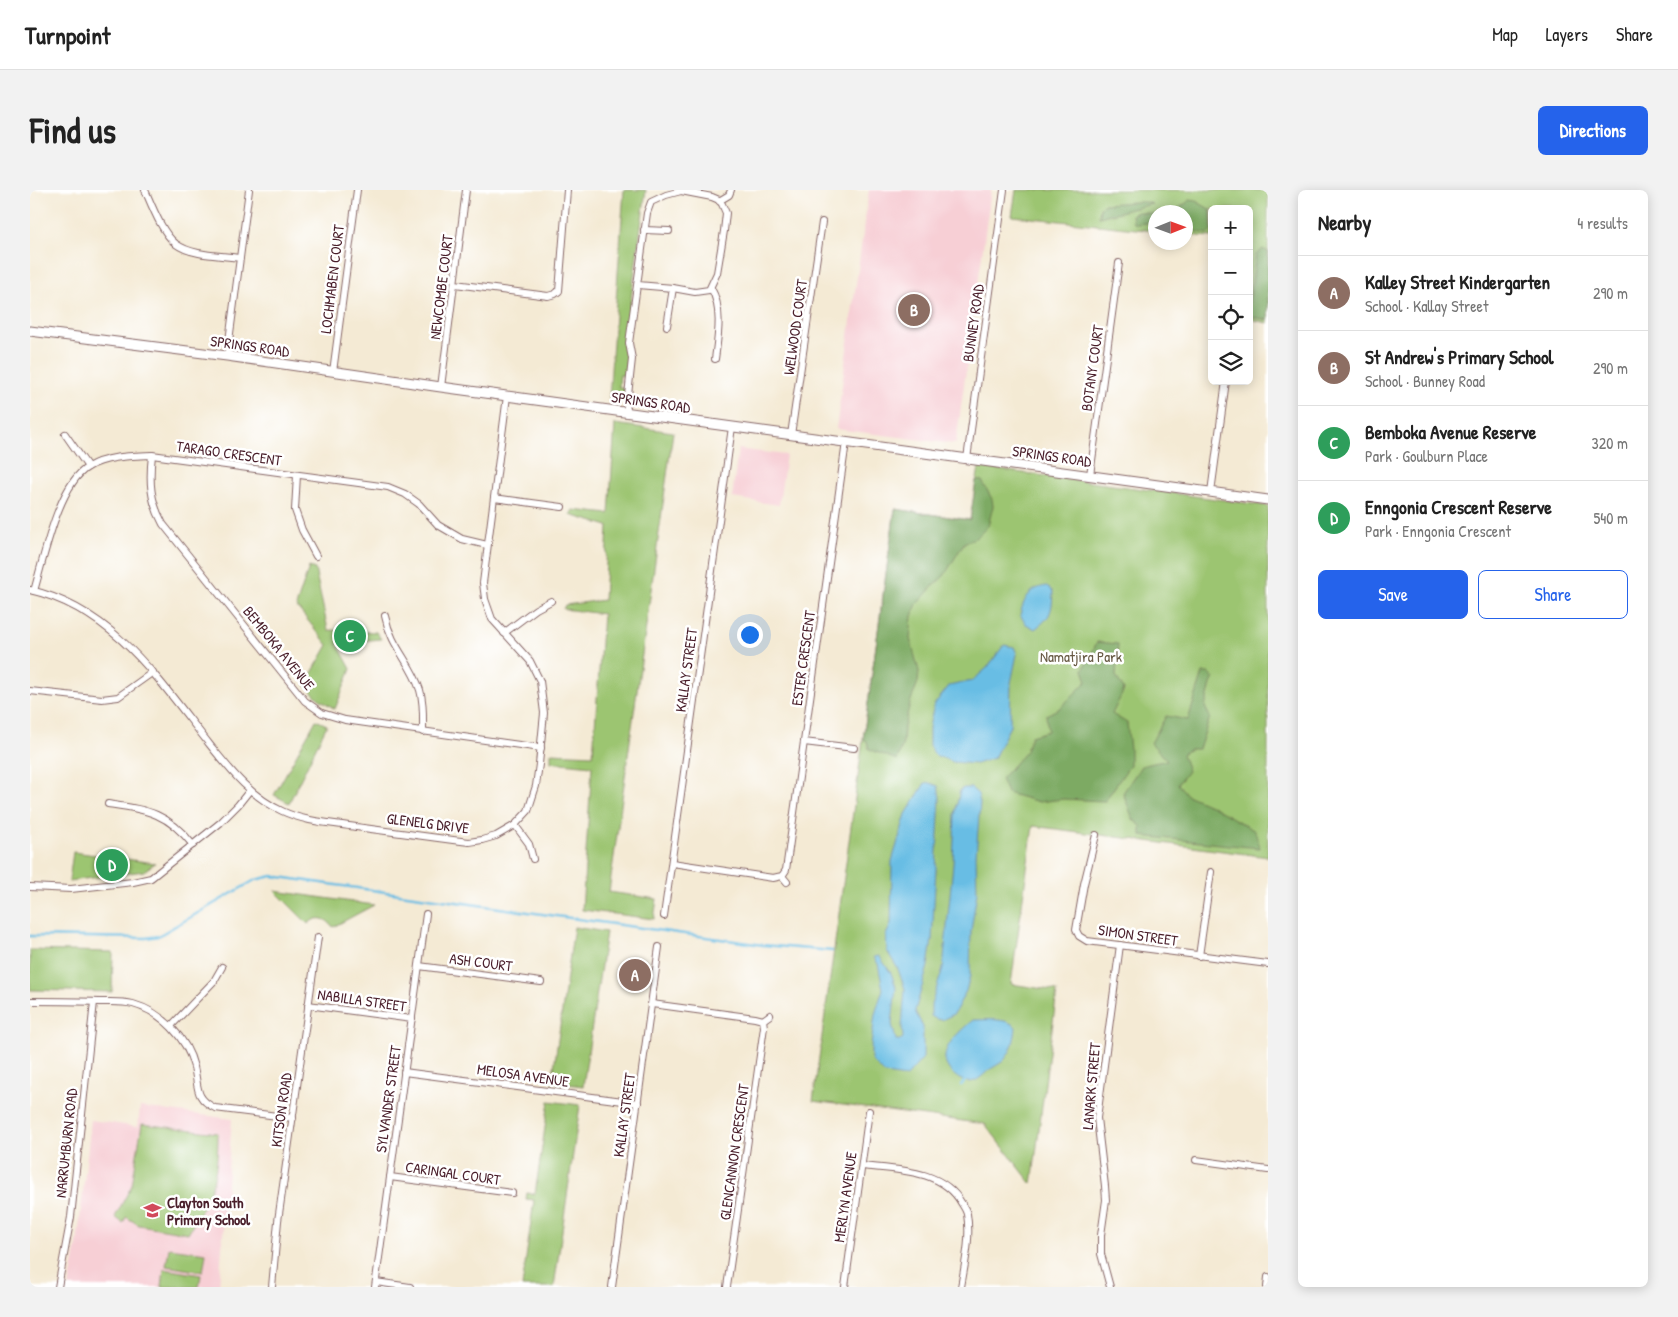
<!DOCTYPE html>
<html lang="en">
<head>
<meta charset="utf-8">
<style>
	body { margin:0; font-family:"Patrick Hand",sans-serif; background:#f2f2f2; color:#222 }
	.controls { position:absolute; right:15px; top:15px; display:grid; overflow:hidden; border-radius:8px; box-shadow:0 2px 12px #0003 }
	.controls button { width:45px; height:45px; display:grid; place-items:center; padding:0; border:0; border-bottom:1px solid #e0e0e0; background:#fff; color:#222; font:25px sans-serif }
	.compass { position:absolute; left:1118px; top:15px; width:45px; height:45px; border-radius:50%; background:#fff; box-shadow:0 2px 12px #0003; rotate:89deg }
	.you { position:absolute; left:719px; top:444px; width:18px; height:18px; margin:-12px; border:4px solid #fff; border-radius:50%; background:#1a73e8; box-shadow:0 0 0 8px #1a73e833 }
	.badge { display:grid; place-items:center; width:32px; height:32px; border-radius:50%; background:#2563eb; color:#fff; font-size:16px; font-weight:700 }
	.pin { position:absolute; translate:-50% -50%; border:2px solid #fff; box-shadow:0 1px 5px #0006 }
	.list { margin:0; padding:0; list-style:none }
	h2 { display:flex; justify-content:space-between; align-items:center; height:65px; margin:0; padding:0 20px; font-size:21px }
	h2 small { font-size:16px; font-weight:400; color:#767676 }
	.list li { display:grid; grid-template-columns:32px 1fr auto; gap:15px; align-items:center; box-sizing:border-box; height:75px; padding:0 20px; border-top:1px solid #e0e0e0 }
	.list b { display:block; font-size:19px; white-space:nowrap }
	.list p { margin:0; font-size:16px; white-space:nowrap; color:#767676 }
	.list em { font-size:16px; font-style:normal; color:#767676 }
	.actions { display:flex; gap:10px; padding:15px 20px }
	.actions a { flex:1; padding:11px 0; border:1px solid #2563eb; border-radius:8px; text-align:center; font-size:18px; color:#2563eb }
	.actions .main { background:#2563eb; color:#fff }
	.icon { flex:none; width:28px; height:28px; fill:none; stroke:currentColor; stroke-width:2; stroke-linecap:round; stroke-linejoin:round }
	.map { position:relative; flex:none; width:1238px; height:1097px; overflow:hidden; border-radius:8px }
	header { display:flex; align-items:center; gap:30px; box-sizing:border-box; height:70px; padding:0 25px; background:#fff; border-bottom:1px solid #e0e0e0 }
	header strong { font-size:24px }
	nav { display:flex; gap:28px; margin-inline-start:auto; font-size:18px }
	.intro { display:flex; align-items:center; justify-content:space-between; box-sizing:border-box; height:120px; padding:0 30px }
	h1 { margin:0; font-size:35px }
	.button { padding:12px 22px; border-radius:8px; background:#2563eb; color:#fff; font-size:18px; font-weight:700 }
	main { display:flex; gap:30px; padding:0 30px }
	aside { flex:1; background:#fff; border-radius:8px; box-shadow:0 2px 12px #0003 }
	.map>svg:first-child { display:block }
	.built { fill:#f7cfd5 }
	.green { fill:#9cc571; stroke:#73724e }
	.forest { fill:#7daa63; stroke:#646447 }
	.water { fill:#67bde4; stroke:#586e88 }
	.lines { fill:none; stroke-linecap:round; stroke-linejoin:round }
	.stream { stroke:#67bde4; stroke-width:2.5 }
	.street-casing { stroke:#866666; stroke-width:8 }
	.secondary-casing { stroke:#866666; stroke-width:11 }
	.street { stroke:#fff; stroke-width:6 }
	.secondary { stroke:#fff; stroke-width:9 }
	.labels { text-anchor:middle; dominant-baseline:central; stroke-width:5; stroke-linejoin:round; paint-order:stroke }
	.street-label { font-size:15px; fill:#4a1f2b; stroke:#fff }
	.park-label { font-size:15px; fill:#675944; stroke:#fff }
	.poi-label { font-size:15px; font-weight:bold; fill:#4a1f2b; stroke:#fff; text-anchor:start }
</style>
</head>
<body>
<header>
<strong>Turnpoint</strong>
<nav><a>Map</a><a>Layers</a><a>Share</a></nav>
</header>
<div class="intro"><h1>Find us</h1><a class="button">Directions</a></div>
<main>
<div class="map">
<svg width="1238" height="1097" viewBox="0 0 1238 1097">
	<rect width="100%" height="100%" fill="#fff"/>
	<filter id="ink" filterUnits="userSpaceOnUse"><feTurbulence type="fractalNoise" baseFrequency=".02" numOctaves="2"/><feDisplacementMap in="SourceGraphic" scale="10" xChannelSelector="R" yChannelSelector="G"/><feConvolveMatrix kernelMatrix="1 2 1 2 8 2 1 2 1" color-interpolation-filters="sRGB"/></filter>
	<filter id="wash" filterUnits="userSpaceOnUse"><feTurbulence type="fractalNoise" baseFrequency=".0096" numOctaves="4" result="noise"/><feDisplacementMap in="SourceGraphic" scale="20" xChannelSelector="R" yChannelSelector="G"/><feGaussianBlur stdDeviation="1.12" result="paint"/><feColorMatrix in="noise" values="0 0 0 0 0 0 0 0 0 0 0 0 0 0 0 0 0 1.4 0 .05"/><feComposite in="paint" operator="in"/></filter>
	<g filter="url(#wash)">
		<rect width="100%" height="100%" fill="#f4ead4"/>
		<g class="built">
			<polygon points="839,0 961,0 926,253 924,254 806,239"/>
			<polygon points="708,259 756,265 749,315 702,308"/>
			<polygon points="110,917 202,929 189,1097 39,1097 47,1055 61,930 108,937"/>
		</g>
		<g class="green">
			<polygon points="594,0 616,0 595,152 598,166 597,186 590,185 589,197 596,198 593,206 590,209 579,208"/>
			<polygon points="986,0 1238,0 1238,133 1219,129 1219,79 1223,52 1219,51 1219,19 1182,19 1182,47 1156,45 1156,22 1126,22 1125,41 982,26"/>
			<polygon points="585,234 643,242 579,702 627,709 624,729 552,720 562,576 521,572 521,563 563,565 573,424 533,419 535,415 574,410 578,336 540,325 543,320 579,324"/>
			<polygon points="949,277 1238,316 1238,667 1003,636 981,794 1027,801 1002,994 955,934 783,911 865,319 940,330"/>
			<polygon points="279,377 285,379 298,440 346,442 351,449 307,453 321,479 305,519 288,508 275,495 298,455 266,416"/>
			<polygon points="286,530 297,535 259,613 244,605"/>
			<polygon points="43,662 125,673 114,681 39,691"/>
			<path d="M245,701L344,715L303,737C296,727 286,726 278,734Z"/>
			<polygon points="544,737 576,742 553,896 522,892"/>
			<polygon points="0,760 83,762 82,802 0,800"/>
			<polygon points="519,911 550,915 524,1097 492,1097 504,1010 496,1009 497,1003 505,1004"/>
			<path d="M112,934L188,943C188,987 182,1006 158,1043L109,1035L96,1027L93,1033L85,1027L102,995Z"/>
			<polygon points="139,1058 176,1063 173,1082 136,1076"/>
			<polygon points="134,1079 171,1085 169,1097 132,1097"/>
		</g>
		<g class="forest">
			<polygon points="1160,10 1166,11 1181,20 1182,39 1178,44 1159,40 1156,41 1156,22 1144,22"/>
			<polygon points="1104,12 1116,12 1122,14 1069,27 1070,17 1075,14"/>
			<polygon points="1108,22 1125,24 1125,32 1106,34 1103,32 1102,25"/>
			<polygon points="1233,59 1238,62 1238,130 1219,126 1219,112 1226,65"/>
			<polygon points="946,290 952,291 962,309 963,316 958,336 947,347 934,353 914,386 905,394 887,414 882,426 880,449 889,481 888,492 880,513 874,537 873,553 867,570 839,559 837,551 833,549 865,319 940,330"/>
			<polygon points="1067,452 1088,454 1086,486 1094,500 1082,524 1097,533 1100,559 1100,575 1075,611 1033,609 1009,612 977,603 971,589 996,561 1001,546 1018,541 1016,525 1030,518 1057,491 1053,480"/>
			<polygon points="1173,483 1179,483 1184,488 1181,494 1175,517 1180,527 1169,559 1160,559 1152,564 1158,581 1148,594 1157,605 1184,617 1225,641 1230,658 1111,646 1111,636 1103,629 1093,603 1111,576 1137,570 1121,553 1136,526 1158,530"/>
		</g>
		<g class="water">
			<path d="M1017,396L1023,402C1022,422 1021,427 1005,439L996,434L990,425C994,409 999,398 1017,396Z"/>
			<polygon points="974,455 984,457 987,464 981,493 980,536 964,568 946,574 923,572 905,565 899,555 899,537 904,515 919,496 942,491 957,478"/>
			<polygon points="895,593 900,593 908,596 910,608 902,750 898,776 885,821 893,837 893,868 876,887 855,884 841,870 841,856 845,824 853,799 848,774 844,767 849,766 861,783 866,797 862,834 866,850 870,850 873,848 872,836 875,799 868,779 857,761 856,745 861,734 862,671 876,624"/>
			<polygon points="934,598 941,598 948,604 950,613 946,666 947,702 941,741 940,786 936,801 924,824 912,830 906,829 901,826 901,815 913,778 923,674 925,624 930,600"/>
			<path d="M943,830C956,830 976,827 986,837C985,849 982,863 972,872C968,875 963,877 959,880C953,885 947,892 939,892C933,892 926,887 922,883C902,863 929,842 943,830Z"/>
		</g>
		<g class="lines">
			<g class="stream">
				<polyline points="0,746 116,748 128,746 225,690 242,686 733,755 802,761"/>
				<polyline points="931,895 937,889"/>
			</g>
		</g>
	</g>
	<g filter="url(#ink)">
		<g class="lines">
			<defs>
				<g id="street">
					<path d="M115,0C122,16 132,43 146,54C162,66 190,65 210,68"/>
					<polyline points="689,11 699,5 701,0"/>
					<polyline points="614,40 639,41"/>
					<polyline points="425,94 518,106 525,104 529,101 537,0"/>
					<path d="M681,98C693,118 688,147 685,169"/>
					<polyline points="637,136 643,98"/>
					<polyline points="197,166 219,0"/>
					<polyline points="303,182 327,0"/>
					<polyline points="411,197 436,0"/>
					<polyline points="596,223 602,169 599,153 617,23 621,12 636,5 651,1 682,7 689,10 692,14 696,23 694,41 687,83 679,100 665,102 643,98 608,95"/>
					<polyline points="35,244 58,277"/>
					<polyline points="761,245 792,32"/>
					<path d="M122,265C119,291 120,311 133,334L275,511L292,523L315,530L511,558"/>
					<polyline points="937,269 974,0"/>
					<polyline points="267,285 265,320 272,340 286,366"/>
					<polyline points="1060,285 1089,73"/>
					<polyline points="1181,302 1196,191"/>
					<polyline points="464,308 532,317"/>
					<path d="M0,400C84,419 130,492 180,555C201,581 220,606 252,621C275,632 301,633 326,637C358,641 391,646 423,650L439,652L452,650L466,646L485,635L498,621L506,596L509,574L514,523L510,491L500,471L462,429L455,409L453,393L477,206"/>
					<path d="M4,401C14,368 28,295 58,277C76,266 101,266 122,265L358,297L375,304L389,314L408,335L432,349L457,355"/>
					<path d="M355,426C361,457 381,472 390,500C394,513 393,528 393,542"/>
					<polyline points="474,443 506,419 521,411"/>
					<polyline points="0,501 72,509 88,507 123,482"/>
					<polyline points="774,552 824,558"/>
					<path d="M78,614C117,620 137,622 163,655"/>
					<polyline points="485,635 499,654 503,669"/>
					<polyline points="1066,645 1054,694 1046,740 1049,746 1057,751 1238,774"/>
					<polyline points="642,673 743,688 752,686 756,680 816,252"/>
					<polyline points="752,686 757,692"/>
					<polyline points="0,697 41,699 103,692 121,688 190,633 208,615 220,600"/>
					<polyline points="634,726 702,237"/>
					<polyline points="1169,766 1181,682"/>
					<polyline points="389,776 511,792"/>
					<path d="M0,811C23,811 46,811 69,812C80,812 92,811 103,814C132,822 157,848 164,877C169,897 164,908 185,918L263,928"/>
					<polyline points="622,814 725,828 733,830 734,837 697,1097"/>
					<polyline points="278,815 382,829"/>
					<polyline points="733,830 740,825"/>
					<polyline points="141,836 184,791 192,777"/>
					<polyline points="374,882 608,913"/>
					<polyline points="1166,970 1238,980"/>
					<path d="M832,976C867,980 913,979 932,1014C934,1017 936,1020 937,1024C941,1048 935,1073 931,1097"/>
					<polyline points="360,987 482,1003"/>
					<polyline points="346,1092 380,1097"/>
					<polyline points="28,1097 41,1027 64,812"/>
					<polyline points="242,1097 248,1031 288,747"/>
					<polyline points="345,1097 396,724"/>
					<polyline points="582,1097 629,757"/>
					<polyline points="815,1097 839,921"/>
					<polyline points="1080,1097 1071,1064 1071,1045 1076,1010 1075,996 1067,928 1090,755"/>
					<polyline points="1237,1097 1238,1087"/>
				</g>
				<polyline id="secondary" points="0,141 197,166 411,197 1238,310"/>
			</defs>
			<use href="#street" class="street-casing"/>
			<use href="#secondary" class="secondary-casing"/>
			<use href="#street" class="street"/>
			<use href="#secondary" class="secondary"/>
		</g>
	</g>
	<defs>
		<symbol id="school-bare" viewBox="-9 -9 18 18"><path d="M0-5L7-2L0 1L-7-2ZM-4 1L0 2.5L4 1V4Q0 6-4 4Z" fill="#d1495b" stroke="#fff" stroke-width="2.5" paint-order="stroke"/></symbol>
	</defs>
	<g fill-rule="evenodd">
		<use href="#school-bare" x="110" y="1008" width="25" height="25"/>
	</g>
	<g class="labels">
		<g class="street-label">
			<text transform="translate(302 89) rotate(-83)">LOCHMABEN COURT</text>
			<text transform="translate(411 97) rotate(-83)">NEWCOMBE COURT</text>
			<text transform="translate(943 133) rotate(-82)">BUNNEY ROAD</text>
			<text transform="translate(765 137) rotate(-82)">WELWOOD COURT</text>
			<text transform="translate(220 156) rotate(8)">SPRINGS ROAD</text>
			<text transform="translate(1062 178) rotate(-82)">BOTANY COURT</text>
			<text transform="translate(621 212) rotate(8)">SPRINGS ROAD</text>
			<text transform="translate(199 263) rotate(8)">TARAGO CRESCENT</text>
			<text transform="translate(1022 266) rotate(8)">SPRINGS ROAD</text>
			<text transform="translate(249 458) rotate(51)">BEMBOKA AVENUE</text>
			<text transform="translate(773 468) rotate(-82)">ESTER CRESCENT</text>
			<text transform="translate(656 480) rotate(-82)">KALLAY STREET</text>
			<text transform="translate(398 633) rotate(7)">GLENELG DRIVE</text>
			<text transform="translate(1108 745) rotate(8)">SIMON STREET</text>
			<text transform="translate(451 772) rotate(7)">ASH COURT</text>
			<text transform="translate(332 810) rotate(8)">NABILLA STREET</text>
			<text transform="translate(493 885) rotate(8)">MELOSA AVENUE</text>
			<text transform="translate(1061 896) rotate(-85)">LANARK STREET</text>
			<text transform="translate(358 909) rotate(-82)">SYLVANDER STREET</text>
			<text transform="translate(251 920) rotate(-82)">KITSON ROAD</text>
			<text transform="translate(594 925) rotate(-82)">KALLAY STREET</text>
			<text transform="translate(36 953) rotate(-84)">NARRUMBURN ROAD</text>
			<text transform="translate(704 962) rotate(-82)">GLENCANNON CRESCENT</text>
			<text transform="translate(423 983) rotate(8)">CARINGAL COURT</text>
			<text transform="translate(815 1007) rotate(-82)">MERLYN AVENUE</text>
		</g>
		<g class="park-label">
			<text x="1051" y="466">Namatjira Park</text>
		</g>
		<g class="poi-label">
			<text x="137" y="1012">Clayton South<tspan x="137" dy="17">Primary School</tspan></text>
		</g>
	</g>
</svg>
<div class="controls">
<button>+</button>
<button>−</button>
<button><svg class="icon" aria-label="locate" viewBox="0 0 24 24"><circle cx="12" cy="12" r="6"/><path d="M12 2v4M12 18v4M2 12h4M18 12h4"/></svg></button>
<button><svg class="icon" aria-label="layers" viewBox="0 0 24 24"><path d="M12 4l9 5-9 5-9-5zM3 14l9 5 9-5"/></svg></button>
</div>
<svg class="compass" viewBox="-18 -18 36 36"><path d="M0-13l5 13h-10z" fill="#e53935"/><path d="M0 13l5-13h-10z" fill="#767676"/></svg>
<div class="you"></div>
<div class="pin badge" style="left:605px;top:785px;background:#8d6e63">A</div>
<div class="pin badge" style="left:884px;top:120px;background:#8d6e63">B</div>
<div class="pin badge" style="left:320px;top:446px;background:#2e9e5b">C</div>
<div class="pin badge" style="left:82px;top:675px;background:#2e9e5b">D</div>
</div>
<aside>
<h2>Nearby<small>4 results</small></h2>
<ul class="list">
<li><span class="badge" style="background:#8d6e63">A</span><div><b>Kalley Street Kindergarten</b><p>School · Kallay Street</p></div><em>290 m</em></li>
<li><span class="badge" style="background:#8d6e63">B</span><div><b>St Andrew's Primary School</b><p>School · Bunney Road</p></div><em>290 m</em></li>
<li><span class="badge" style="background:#2e9e5b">C</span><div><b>Bemboka Avenue Reserve</b><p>Park · Goulburn Place</p></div><em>320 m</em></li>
<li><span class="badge" style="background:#2e9e5b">D</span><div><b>Enngonia Crescent Reserve</b><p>Park · Enngonia Crescent</p></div><em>540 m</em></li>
</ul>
<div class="actions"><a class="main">Save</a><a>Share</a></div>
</aside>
</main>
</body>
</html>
